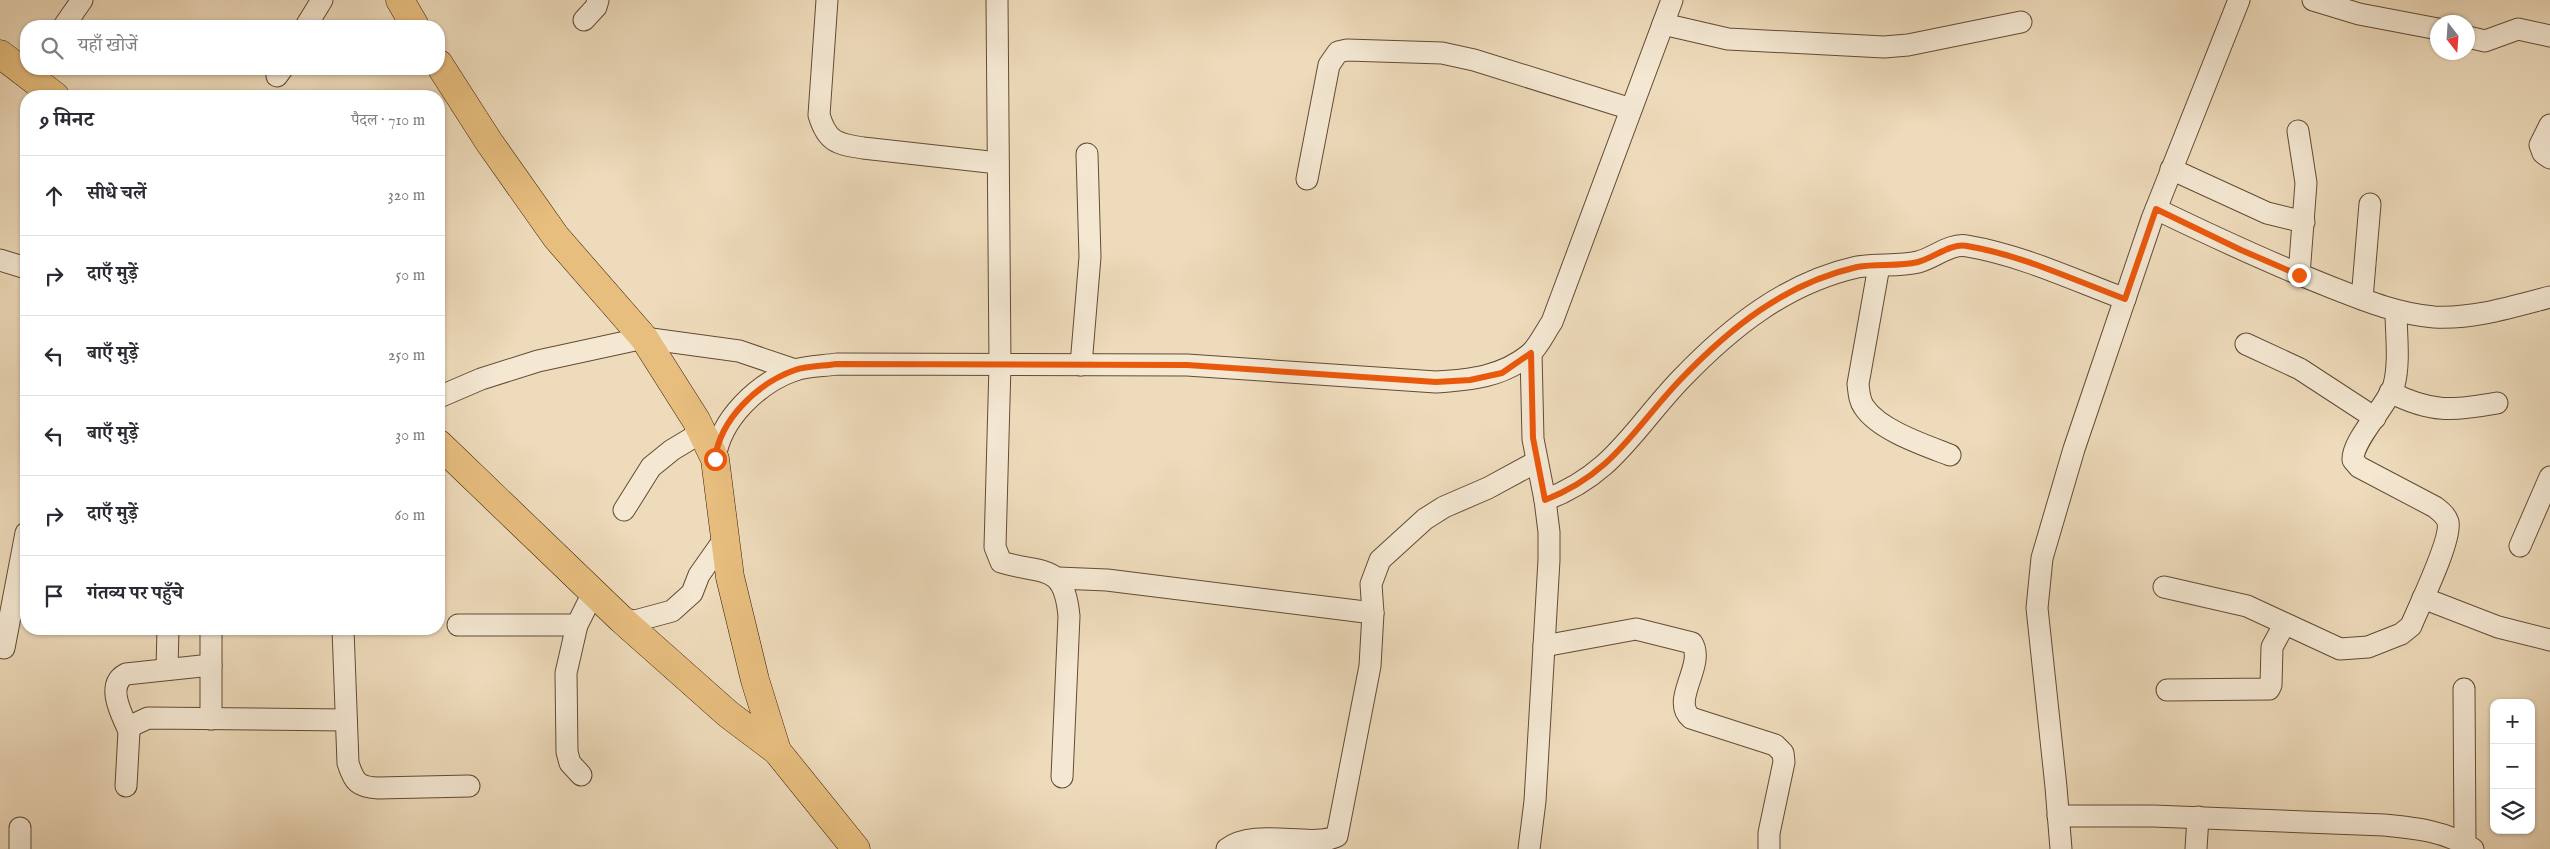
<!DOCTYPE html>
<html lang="hi">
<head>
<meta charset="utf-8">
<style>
	body { margin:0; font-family:"IM FELL English","Noto Serif Devanagari",serif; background:#f7f7f7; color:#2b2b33 }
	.controls { position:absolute; right:15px; bottom:15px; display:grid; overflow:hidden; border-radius:10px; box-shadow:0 1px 4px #0004 }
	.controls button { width:45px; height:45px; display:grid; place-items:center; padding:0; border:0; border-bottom:1px solid #e1e1e2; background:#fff; color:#2b2b33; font:25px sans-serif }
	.compass { position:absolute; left:2430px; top:15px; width:45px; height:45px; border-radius:50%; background:#fff; box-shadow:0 1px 4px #0004; rotate:163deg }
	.stop { position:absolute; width:15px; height:15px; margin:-11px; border:4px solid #ea580c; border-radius:50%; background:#fff }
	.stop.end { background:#ea580c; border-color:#fff; box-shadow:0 1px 5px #0008 }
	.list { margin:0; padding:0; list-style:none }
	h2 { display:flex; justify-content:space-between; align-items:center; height:65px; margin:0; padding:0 20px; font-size:21px }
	h2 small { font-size:16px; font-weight:400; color:#7c7c81 }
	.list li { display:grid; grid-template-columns:32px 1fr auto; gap:15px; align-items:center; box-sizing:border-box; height:80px; padding:0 20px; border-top:1px solid #e1e1e2 }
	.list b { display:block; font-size:19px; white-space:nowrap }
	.list em { font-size:16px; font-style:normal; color:#7c7c81 }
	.icon { flex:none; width:28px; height:28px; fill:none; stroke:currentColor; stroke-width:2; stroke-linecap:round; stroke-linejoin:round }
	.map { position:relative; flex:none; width:2550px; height:849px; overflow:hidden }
	.search { position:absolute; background:#fff; box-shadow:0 1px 4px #0004; left:20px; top:20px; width:425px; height:55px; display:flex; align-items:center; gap:12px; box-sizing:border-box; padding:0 18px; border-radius:20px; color:#7c7c81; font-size:19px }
	.panel { position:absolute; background:#fff; box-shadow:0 1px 4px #0004; left:20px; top:90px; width:425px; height:545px; border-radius:20px }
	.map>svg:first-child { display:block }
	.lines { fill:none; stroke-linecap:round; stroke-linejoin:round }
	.minor-casing { stroke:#644b34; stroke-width:23 }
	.major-casing { stroke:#361b07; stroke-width:29 }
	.minor { stroke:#f4e8d3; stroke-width:21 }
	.major { stroke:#e7be7e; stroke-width:28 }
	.route { stroke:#ea580c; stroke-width:6 }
</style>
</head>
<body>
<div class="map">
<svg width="2550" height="849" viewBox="0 0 2550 849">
	<rect width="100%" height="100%" fill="#eedbbb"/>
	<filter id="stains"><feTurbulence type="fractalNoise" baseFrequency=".004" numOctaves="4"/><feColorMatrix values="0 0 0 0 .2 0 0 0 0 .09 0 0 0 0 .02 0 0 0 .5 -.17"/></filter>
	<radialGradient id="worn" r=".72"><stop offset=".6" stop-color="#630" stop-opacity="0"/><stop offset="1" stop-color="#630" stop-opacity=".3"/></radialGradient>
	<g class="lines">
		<defs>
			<g id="minor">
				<path d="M827,0L819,115C827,142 837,144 863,148L998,163"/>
				<path d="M997,0L1000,365L995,547L1001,562C1043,575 1064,562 1069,616L1062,777"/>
				<polyline points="2313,0 2359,14 2438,29"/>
				<polyline points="584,20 596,7 598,0"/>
				<polyline points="1663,24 1728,39 1884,47 1908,45 2021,22"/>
				<polyline points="64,26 82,0"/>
				<polyline points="306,26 322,0"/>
				<polyline points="2468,37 2485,41 2518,29 2550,36"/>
				<polyline points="277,76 282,69"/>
				<polyline points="2550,125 2540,145 2543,153 2550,158"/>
				<polyline points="2298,131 2306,183 2299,275"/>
				<polyline points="2171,169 2267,213 2304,222"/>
				<polyline points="1307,179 1329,65 1338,52 1347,50 1442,53 1474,60 1631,109"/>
				<path d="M2156,209C2214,237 2272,264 2333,288C2366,301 2398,314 2434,317C2474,319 2512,307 2550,297"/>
				<polyline points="0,260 26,268"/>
				<path d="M1879,266L1858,384C1859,392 1859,400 1864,407C1879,430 1924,445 1950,455"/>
				<polyline points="2362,299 2370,204"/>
				<polyline points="2246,344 2300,369 2375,418"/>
				<polyline points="1081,365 1090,257 1087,154"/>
				<path d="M2390,392C2431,413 2453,411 2497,403"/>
				<polyline points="439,397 481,379 538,361 644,338 739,351 795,370"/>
				<path d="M715,459C720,419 758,383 795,370C807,366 824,366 837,364L1187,365L1436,382C1470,380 1502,377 1530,354C1539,346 1545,332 1552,322L1672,0"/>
				<path d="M1545,500C1613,475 1634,428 1681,379C1731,327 1786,283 1857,267C1877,263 1898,267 1918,262C1934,258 1950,243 1967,246C2021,255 2074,280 2125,299"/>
				<polyline points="624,510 651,467 672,450 702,432"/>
				<polyline points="2520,546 2550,477"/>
				<polyline points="1058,578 1107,580 1373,613"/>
				<path d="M2164,587L2247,606L2340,649L2368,647L2401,634L2411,626C2419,606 2452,540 2448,522C2446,515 2440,511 2435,507L2359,467L2353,460C2352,440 2387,406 2394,385C2400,362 2396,334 2396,311"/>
				<polyline points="2423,598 2498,627 2550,640"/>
				<polyline points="621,619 635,621 672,611 692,593 699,575 725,538"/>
				<polyline points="458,625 577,625"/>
				<polyline points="211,629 211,719"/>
				<path d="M343,629L348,763C354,782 358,787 378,788L469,786"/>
				<path d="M1544,646L1636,629L1692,643C1706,665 1670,700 1691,718L1775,745L1783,753L1784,762L1769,833V849"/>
				<polyline points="4,648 26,533"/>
				<polyline points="167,669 168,629"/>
				<polyline points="2464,689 2465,844"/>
				<polyline points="2167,690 2269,689 2271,685 2272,647 2284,625"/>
				<path d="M129,731C122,715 105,685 126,674L211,665"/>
				<polyline points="581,775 570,763 567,752 566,673 577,625 593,593"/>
				<polyline points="126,786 129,731 133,725 148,718 346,720"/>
				<path d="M2058,816H2153L2384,825C2415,828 2446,831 2473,849"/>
				<polyline points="20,828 20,849"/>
				<path d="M1227,849C1254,827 1312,849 1337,836L1370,666L1373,613L1371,584L1380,560L1425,519L1444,507L1488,488L1536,462"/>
				<polyline points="1529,849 1535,801 1549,560 1549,532 1545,500 1533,439 1531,353"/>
				<polyline points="2061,849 2056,787 2037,608 2042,558 2074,449 2152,219 2239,0"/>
				<polyline points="2196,849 2198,817"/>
			</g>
			<g id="major">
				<polyline points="400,0 415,26"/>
				<polyline points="0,54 55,96"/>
				<polyline points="439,64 489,142 556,237 644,338 696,420 715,459 730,577 755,680 777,751"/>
				<polyline points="439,444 621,619 728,714 777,751 856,849"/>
			</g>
		</defs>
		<use href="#minor" class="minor-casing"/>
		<use href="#major" class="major-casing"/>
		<use href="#minor" class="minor"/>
		<use href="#major" class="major"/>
	</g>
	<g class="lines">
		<path class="route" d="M715,459C720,419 758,383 795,370C807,366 824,366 837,364L1187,365L1436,382L1470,380L1502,373L1531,353L1533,438L1545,500C1613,474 1634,428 1681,379C1731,327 1786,283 1857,267C1877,263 1898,267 1918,262C1934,258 1950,243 1967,246C2021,255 2074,280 2125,299L2156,209L2241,250L2299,275"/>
	</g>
	<rect width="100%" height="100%" filter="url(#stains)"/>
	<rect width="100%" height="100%" fill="url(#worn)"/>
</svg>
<div class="controls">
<button>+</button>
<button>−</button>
<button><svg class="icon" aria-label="layers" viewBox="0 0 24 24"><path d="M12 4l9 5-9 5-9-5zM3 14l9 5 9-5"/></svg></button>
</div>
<svg class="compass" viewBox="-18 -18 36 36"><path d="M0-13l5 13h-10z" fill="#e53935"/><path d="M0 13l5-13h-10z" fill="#7c7c81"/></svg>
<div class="stop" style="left:715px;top:459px"></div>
<div class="stop end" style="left:2299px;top:275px"></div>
<div class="search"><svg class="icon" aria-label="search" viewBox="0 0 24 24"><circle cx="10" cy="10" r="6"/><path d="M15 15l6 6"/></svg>यहाँ खोजें</div>
<section class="panel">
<h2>9 मिनट<small>पैदल · 710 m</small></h2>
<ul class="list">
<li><svg class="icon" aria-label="ahead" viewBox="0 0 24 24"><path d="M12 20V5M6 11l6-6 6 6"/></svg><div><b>सीधे चलें</b></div><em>320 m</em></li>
<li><svg class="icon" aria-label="right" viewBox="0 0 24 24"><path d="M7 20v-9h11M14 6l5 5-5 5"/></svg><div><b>दाएँ मुड़ें</b></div><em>50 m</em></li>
<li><svg class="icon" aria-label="left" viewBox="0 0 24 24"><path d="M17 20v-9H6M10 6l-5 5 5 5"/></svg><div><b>बाएँ मुड़ें</b></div><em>250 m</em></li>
<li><svg class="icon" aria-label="left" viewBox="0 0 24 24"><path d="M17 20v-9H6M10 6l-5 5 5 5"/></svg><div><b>बाएँ मुड़ें</b></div><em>30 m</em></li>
<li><svg class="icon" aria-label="right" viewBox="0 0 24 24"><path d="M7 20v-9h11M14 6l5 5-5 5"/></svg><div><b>दाएँ मुड़ें</b></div><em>60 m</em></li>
<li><svg class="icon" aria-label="arrive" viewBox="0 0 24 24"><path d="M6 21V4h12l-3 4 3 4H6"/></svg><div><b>गंतव्य पर पहुँचे</b></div></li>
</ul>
</section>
</div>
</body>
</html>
